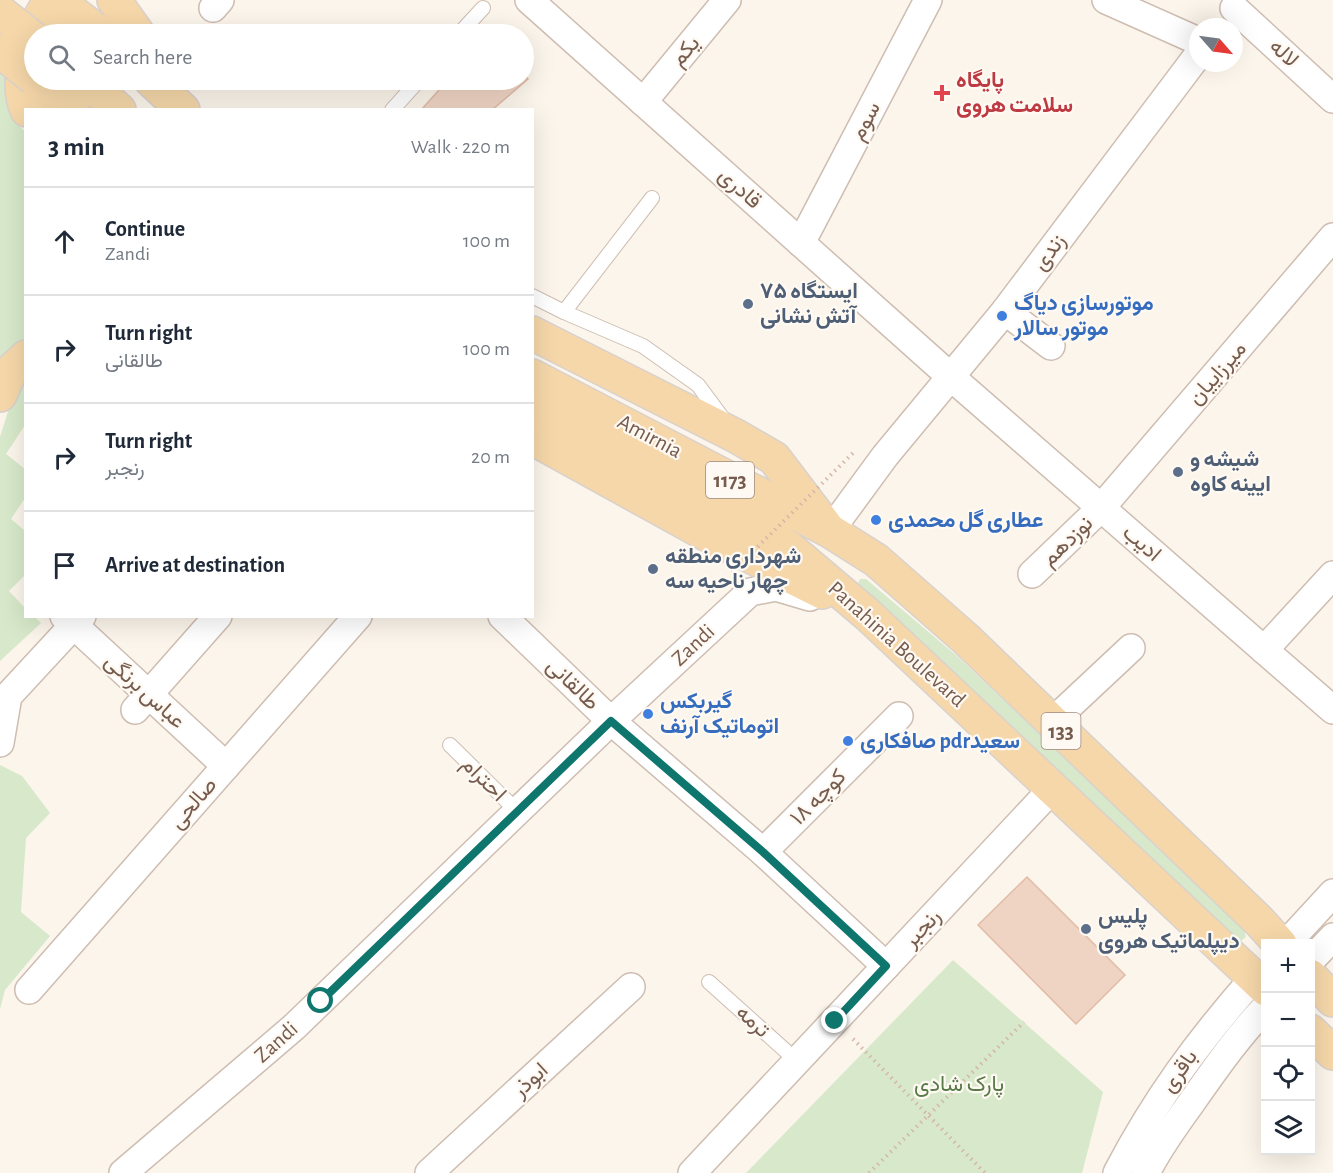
<!DOCTYPE html>
<html lang="en">
<head>
<meta charset="utf-8">
<style>
	body { margin:0; font-family:"Alegreya Sans",Vazirmatn,sans-serif; background:#f6f6f7; color:#1f2937 }
	.controls { position:absolute; right:18px; bottom:18px; display:grid; overflow:hidden; border-radius:0px; box-shadow:0 6px 24px #0002 }
	.controls button { width:54px; height:54px; display:grid; place-items:center; padding:0; border:0; border-bottom:2px solid #e0e1e3; background:#fff; color:#1f2937; font:30px sans-serif }
	.compass { position:absolute; left:1189px; top:18px; width:54px; height:54px; border-radius:50%; background:#fff; box-shadow:0 6px 24px #0002; rotate:118deg }
	.stop { position:absolute; width:18px; height:18px; margin:-14px; border:4px solid #0f766e; border-radius:50%; background:#fff }
	.stop.end { background:#0f766e; border-color:#fff; box-shadow:0 2px 6px #0008 }
	.list { margin:0; padding:0; list-style:none }
	h2 { display:flex; justify-content:space-between; align-items:center; height:78px; margin:0; padding:0 24px; font-size:26px }
	h2 small { font-size:20px; font-weight:400; color:#747a83 }
	.list li { display:grid; grid-template-columns:39px 1fr auto; gap:18px; align-items:center; box-sizing:border-box; height:108px; padding:0 24px; border-top:2px solid #e0e1e3 }
	.list b { display:block; font-size:22px; white-space:nowrap }
	.list p { margin:0; font-size:20px; white-space:nowrap; color:#747a83 }
	.list em { font-size:20px; font-style:normal; color:#747a83 }
	.icon { flex:none; width:33px; height:33px; fill:none; stroke:currentColor; stroke-width:2; stroke-linecap:round; stroke-linejoin:round }
	.map { position:relative; flex:none; width:1333px; height:1173px; overflow:hidden }
	.search { position:absolute; background:#fff; box-shadow:0 6px 24px #0002; left:24px; top:24px; width:510px; height:66px; display:flex; align-items:center; gap:15px; box-sizing:border-box; padding:0 21px; border-radius:33px; color:#747a83; font-size:22px }
	.panel { position:absolute; background:#fff; box-shadow:0 6px 24px #0002; left:24px; top:108px; width:510px; height:510px; border-radius:0px }
	.map>svg:first-child { display:block }
	.green { fill:#d7e9ca }
	.building { fill:#efd4c4; stroke:#e1bba6; stroke-width:1.5 }
	.lines { fill:none; stroke-linecap:round; stroke-linejoin:round }
	.service-casing { stroke:#cebdb1; stroke-width:16 }
	.minor-casing { stroke:#cebdb1; stroke-width:30 }
	.primary-casing { stroke:#d9d1ce; stroke-width:36 }
	.path { stroke:#d5b7a7; stroke-width:4; stroke-dasharray:1.5 4.5; stroke-linecap:butt }
	.service { stroke:#fff; stroke-width:14 }
	.minor { stroke:#fff; stroke-width:27 }
	.primary { stroke:#f5d7a9; stroke-width:33 }
	.primary-bridge-casing { stroke:#d9d1ce; stroke-width:36; stroke-linecap:butt }
	.path-bridge { stroke:#d5b7a7; stroke-width:4; stroke-dasharray:1.5 4.5; stroke-linecap:butt }
	.primary-bridge { stroke:#f5d7a9; stroke-width:33 }
	.route { stroke:#0f766e; stroke-width:8 }
	.health-dot { fill:#e0444e; stroke:#fef9f2; stroke-width:2 }
	.service-dot { fill:#5c6f8a; stroke:#fef9f2; stroke-width:2 }
	.shop-dot { fill:#3f7fe0; stroke:#fef9f2; stroke-width:2 }
	.labels { text-anchor:middle; dominant-baseline:central; stroke-width:4.5; stroke-linejoin:round; paint-order:stroke }
	.shield { fill:#fef9f2; stroke:#9f8b80; stroke-width:1.5 }
	.shield-label { font-size:21px; font-weight:bold; fill:#765c4f }
	.street-label { font-size:22px; fill:#765c4f; stroke:#fef9f2 }
	.health-label { font-size:22px; font-weight:bold; fill:#be3a42; stroke:#fef9f2; text-anchor:start }
	.service-label { font-size:22px; font-weight:bold; fill:#4e5e75; stroke:#fef9f2; text-anchor:start }
	.shop-label { font-size:22px; font-weight:bold; fill:#366cbe; stroke:#fef9f2; text-anchor:start }
	.park-label { font-size:22px; fill:#587a47; stroke:#fef9f2 }
</style>
</head>
<body>
<div class="map">
<svg width="1333" height="1173" viewBox="0 0 1333 1173">
	<rect width="100%" height="100%" fill="#fcf5eb"/>
	<g class="green">
		<path d="M0,66L9,74C9,96 7,117 26,132L25,338L0,366Z"/>
		<polygon points="25,375 25,425 6,454 25,469 25,498 11,519 25,531 25,575 9,591 25,608 26,616 35,617 41,623 0,661 0,437 15,389"/>
		<polygon points="860,579 866,579 957,656 1234,918 1244,930 1246,937 1241,941 1233,940 856,588"/>
		<polygon points="0,765 22,776 50,813 26,838 21,912 50,936 5,990 0,1009"/>
		<polygon points="953,960 1103,1092 1082,1173 746,1173"/>
	</g>
	<g class="building">
		<polygon points="524,75 528,79 492,110 421,110 448,80 524,80"/>
		<polygon points="1027,877 1125,975 1076,1024 978,925"/>
	</g>
	<g class="lines">
		<defs>
			<g id="service">
				<polyline points="459,34 483,8"/>
				<polyline points="392,110 419,80"/>
				<polyline points="532,296 564,312 643,346 698,385 724,420"/>
				<polyline points="564,312 652,198"/>
				<polyline points="450,745 518,812"/>
				<polyline points="709,982 797,1061"/>
			</g>
			<g id="minor">
				<polyline points="529,0 951,377 1333,710"/>
				<polyline points="1106,0 1198,41"/>
				<polyline points="213,8 220,0"/>
				<polyline points="1234,8 1333,99"/>
				<polyline points="643,102 727,0"/>
				<polyline points="801,243 928,0"/>
				<polyline points="1005,311 1051,346"/>
				<polyline points="830,531 885,456 1005,311 1198,55"/>
				<polyline points="1032,574 1101,508 1333,237"/>
				<polyline points="64,616 226,766"/>
				<polyline points="502,616 611,721 763,852 886,966"/>
				<polyline points="1264,650 1333,575"/>
				<polyline points="135,710 218,616"/>
				<polyline points="1052,722 1131,648"/>
				<polyline points="0,743 8,696 82,616"/>
				<polyline points="763,852 899,716"/>
				<polyline points="1286,944 1333,893"/>
				<polyline points="1310,961 1333,937"/>
				<polyline points="29,990 358,616"/>
				<polyline points="123,1173 294,1027 611,721 750,592 776,587 810,597"/>
				<polyline points="429,1173 631,987"/>
				<polyline points="692,1173 1053,788"/>
				<path d="M1117,1173C1155,1100 1199,1040 1254,978"/>
				<path d="M1146,1173C1158,1149 1173,1128 1189,1106C1213,1072 1237,1037 1266,1007"/>
			</g>
			<g id="primary">
				<polyline points="114,0 138,34"/>
				<polyline points="36,80 73,110"/>
				<polyline points="86,80 119,110"/>
				<polyline points="151,80 183,110"/>
				<path d="M27,110C14,82 29,34 45,9L66,7L101,34"/>
				<polyline points="532,333 736,436 774,458 825,525"/>
				<polyline points="532,376 830,531 876,560 966,639 1260,922 1280,944"/>
				<polyline points="0,395 10,372 26,357"/>
				<polyline points="532,410 746,519 789,548 868,615 1266,989"/>
				<polyline points="532,438 706,534 822,592"/>
				<polyline points="1310,976 1333,1000"/>
				<polyline points="1310,1031 1333,1053"/>
			</g>
		</defs>
		<use href="#service" class="service-casing"/>
		<use href="#minor" class="minor-casing"/>
		<use href="#primary" class="primary-casing"/>
		<g class="path">
			<polyline points="853,1039 985,1173"/>
			<polyline points="869,1173 1024,1022"/>
		</g>
		<use href="#service" class="service"/>
		<use href="#minor" class="minor"/>
		<use href="#primary" class="primary"/>
		<defs>
			<g id="primary-bridge">
				<polyline points="0,12 34,39"/>
				<polyline points="0,51 34,78"/>
			</g>
		</defs>
		<use href="#primary-bridge" class="primary-bridge-casing"/>
		<polyline class="path-bridge" points="732,572 853,453"/>
		<use href="#primary-bridge" class="primary-bridge"/>
	</g>
	<g class="lines">
		<polyline class="route" points="321,1001 611,721 763,852 886,966 835,1021"/>
	</g>
	<path class="health-dot" d="M939 84h6v6h6v6h-6v6h-6v-6h-6v-6h6z"/>
	<g class="service-dot">
		<circle cx="748" cy="304" r="6"/>
		<circle cx="1178" cy="472" r="6"/>
		<circle cx="653" cy="569" r="6"/>
		<circle cx="1086" cy="929" r="6"/>
	</g>
	<g class="shop-dot">
		<circle cx="1002" cy="316" r="6"/>
		<circle cx="876" cy="520" r="6"/>
		<circle cx="648" cy="714" r="6"/>
		<circle cx="848" cy="741" r="6"/>
	</g>
	<g class="labels">
		<g class="shield">
			<rect x="706" y="462" width="48" height="36" rx="4.5"/>
			<rect x="1041.5" y="713" width="39" height="36" rx="4.5"/>
		</g>
		<g class="shield-label">
			<text x="730" y="480">1173</text>
			<text x="1061" y="731">133</text>
		</g>
		<g class="street-label">
			<text transform="translate(685 51) rotate(-50)">یکم</text>
			<text transform="translate(1284 53) rotate(43)">لاله</text>
			<text transform="translate(865 121) rotate(-62)">سوم</text>
			<text transform="translate(740 188) rotate(42)">قادری</text>
			<text transform="translate(1049 252) rotate(-53)">زندی</text>
			<text transform="translate(1217 373) rotate(-49)">میرزاییان</text>
			<text transform="translate(650 436) rotate(28)">Amirnia</text>
			<text transform="translate(1067 541) rotate(-44)">نوزدهم</text>
			<text transform="translate(1142 543) rotate(41)">ادیب</text>
			<text transform="translate(897 644) rotate(42)">Panahinia Boulevard</text>
			<text transform="translate(693 645) rotate(-43)">Zandi</text>
			<text transform="translate(573 684) rotate(44)">طالقانی</text>
			<text transform="translate(145 691) rotate(42)">عباس برنگی</text>
			<text transform="translate(484 779) rotate(45)">احترام</text>
			<text transform="translate(818 797) rotate(-45)">کوچه ۱۸</text>
			<text transform="translate(193 803) rotate(-49)">صالحی</text>
			<text transform="translate(922 928) rotate(-47)">رنجبر</text>
			<text transform="translate(753 1021) rotate(42)">ترمه</text>
			<text transform="translate(276 1042) rotate(-42)">Zandi</text>
			<text transform="translate(1179 1071) rotate(-55)">باقری</text>
			<text transform="translate(530 1080) rotate(-43)">ابوذر</text>
		</g>
		<g class="health-label">
			<text x="956" y="80">پایگاه<tspan x="956" dy="25">سلامت هروی</tspan></text>
		</g>
		<g class="service-label">
			<text x="760" y="291">ایستگاه ۷۵<tspan x="760" dy="25">آتش نشانی</tspan></text>
			<text x="1190" y="459">شیشه و<tspan x="1190" dy="25">ایینه کاوه</tspan></text>
			<text x="665" y="556">شهرداری منطقه<tspan x="665" dy="25">چهار ناحیه سه</tspan></text>
			<text x="1098" y="916">پلیس<tspan x="1098" dy="25">دیپلماتیک هروی</tspan></text>
		</g>
		<g class="shop-label">
			<text x="1014" y="303">موتورسازی دیاگ<tspan x="1014" dy="25">موتور سالار</tspan></text>
			<text x="888" y="520">عطاری گل محمدی</text>
			<text x="660" y="701">گیربکس<tspan x="660" dy="25">اتوماتیک آرنف</tspan></text>
			<text x="860" y="741">صافکاری pdrسعید</text>
		</g>
		<g class="park-label">
			<text x="959" y="1084">پارک شادی</text>
		</g>
	</g>
</svg>
<div class="controls">
<button>+</button>
<button>−</button>
<button><svg class="icon" aria-label="locate" viewBox="0 0 24 24"><circle cx="12" cy="12" r="6"/><path d="M12 2v4M12 18v4M2 12h4M18 12h4"/></svg></button>
<button><svg class="icon" aria-label="layers" viewBox="0 0 24 24"><path d="M12 4l9 5-9 5-9-5zM3 14l9 5 9-5"/></svg></button>
</div>
<svg class="compass" viewBox="-18 -18 36 36"><path d="M0-13l5 13h-10z" fill="#e53935"/><path d="M0 13l5-13h-10z" fill="#747a83"/></svg>
<div class="stop" style="left:321px;top:1001px"></div>
<div class="stop end" style="left:835px;top:1021px"></div>
<div class="search"><svg class="icon" aria-label="search" viewBox="0 0 24 24"><circle cx="10" cy="10" r="6"/><path d="M15 15l6 6"/></svg>Search here</div>
<section class="panel">
<h2>3 min<small>Walk · 220 m</small></h2>
<ul class="list">
<li><svg class="icon" aria-label="ahead" viewBox="0 0 24 24"><path d="M12 20V5M6 11l6-6 6 6"/></svg><div><b>Continue</b><p>Zandi</p></div><em>100 m</em></li>
<li><svg class="icon" aria-label="right" viewBox="0 0 24 24"><path d="M7 20v-9h11M14 6l5 5-5 5"/></svg><div><b>Turn right</b><p>طالقانی</p></div><em>100 m</em></li>
<li><svg class="icon" aria-label="right" viewBox="0 0 24 24"><path d="M7 20v-9h11M14 6l5 5-5 5"/></svg><div><b>Turn right</b><p>رنجبر</p></div><em>20 m</em></li>
<li><svg class="icon" aria-label="arrive" viewBox="0 0 24 24"><path d="M6 21V4h12l-3 4 3 4H6"/></svg><div><b>Arrive at destination</b></div></li>
</ul>
</section>
</div>
</body>
</html>
